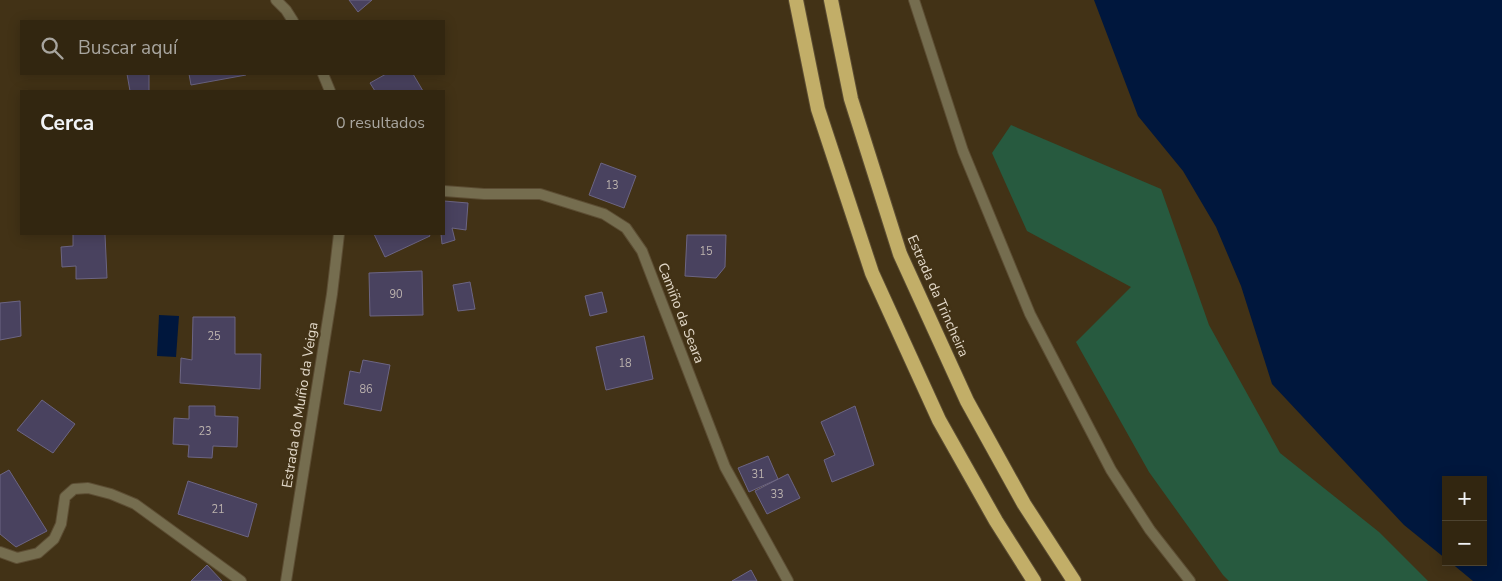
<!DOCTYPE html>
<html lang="es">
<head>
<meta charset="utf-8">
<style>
	body { margin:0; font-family:"Nunito Sans",sans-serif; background:#3a2e19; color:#f1f3f6 }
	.controls { position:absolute; right:15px; bottom:15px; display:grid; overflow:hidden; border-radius:0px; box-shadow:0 2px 12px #0003 }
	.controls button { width:45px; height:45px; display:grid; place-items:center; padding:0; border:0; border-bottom:1px solid #4d4330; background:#322610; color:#f1f3f6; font:25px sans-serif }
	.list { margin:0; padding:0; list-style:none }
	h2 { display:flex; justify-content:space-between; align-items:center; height:65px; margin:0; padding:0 20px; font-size:21px }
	h2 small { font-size:16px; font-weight:400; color:#a8a59f }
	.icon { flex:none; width:28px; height:28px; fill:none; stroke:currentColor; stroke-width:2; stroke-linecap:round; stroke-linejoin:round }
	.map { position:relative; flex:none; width:1502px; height:581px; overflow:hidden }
	.search { position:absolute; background:#322610; box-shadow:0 2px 12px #0003; left:20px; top:20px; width:425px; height:55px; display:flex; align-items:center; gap:12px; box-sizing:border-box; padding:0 18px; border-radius:0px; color:#a8a59f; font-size:19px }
	.panel { position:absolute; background:#322610; box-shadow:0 2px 12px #0003; left:20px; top:90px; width:425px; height:145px; border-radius:0px }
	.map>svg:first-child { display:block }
	.green { fill:#275a3f }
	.water { fill:#00173d }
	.building { fill:#49425f; stroke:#6c6583 }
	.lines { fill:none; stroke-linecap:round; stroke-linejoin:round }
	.minor-casing { stroke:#5c4d33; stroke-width:12 }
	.tertiary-casing { stroke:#5c4d33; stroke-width:12 }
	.trunk-casing { stroke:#5c4d33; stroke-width:16 }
	.minor { stroke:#756d4f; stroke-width:10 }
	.tertiary { stroke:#756d4f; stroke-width:10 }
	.trunk { stroke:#c2ae68; stroke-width:14 }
	.labels { text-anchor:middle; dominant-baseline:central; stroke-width:4.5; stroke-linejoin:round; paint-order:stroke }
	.number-label { font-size:11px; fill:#bcb3ae }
	.street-label { font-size:14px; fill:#e3d9c9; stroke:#423216 }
</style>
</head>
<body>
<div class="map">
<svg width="1502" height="581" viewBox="0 0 1502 581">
	<rect width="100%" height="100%" fill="#423216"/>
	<polygon class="green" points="1011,125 1161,189 1209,325 1280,453 1379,532 1428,581 1229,581 1223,575 1149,472 1076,342 1131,287 1027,231 992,153"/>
	<g class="water">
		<polygon points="1094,0 1502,0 1502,581 1473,581 1450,562 1483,562 1483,480 1446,480 1446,559 1404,525 1272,384 1241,286 1216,227 1183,171 1138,116"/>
		<polygon points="159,315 179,316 176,357 157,356"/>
	</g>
	<g class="building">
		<polygon points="349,0 372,0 358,12"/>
		<polygon points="127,74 149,74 149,91 130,91"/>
		<polygon points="189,74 246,74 246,75 191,85"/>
		<polygon points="386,74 413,74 423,91 375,91 370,83"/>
		<polygon points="601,163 636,176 624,208 589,195"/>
		<polygon points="444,201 468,203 466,230 452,228 455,240 442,244 441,234 444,234"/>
		<polygon points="73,234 105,234 107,278 76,279 76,266 62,267 61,247 73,246"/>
		<polygon points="374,234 429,234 430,236 385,257"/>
		<polygon points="687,235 726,235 725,267 716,278 685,276"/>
		<polygon points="422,271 423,315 370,316 369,273"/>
		<polygon points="470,282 475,309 458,311 453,285"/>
		<polygon points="602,292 607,312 590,316 585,296"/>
		<polygon points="20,301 21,336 0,340 0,303"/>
		<polygon points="193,317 235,317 235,354 261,354 260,389 180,383 181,358 192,360"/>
		<polygon points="644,336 653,379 606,390 596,347"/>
		<polygon points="363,360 390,365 381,411 344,404 350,371 360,373"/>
		<polygon points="42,400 75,424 53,453 17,430"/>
		<polygon points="189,406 215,406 215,416 238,417 237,447 213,446 212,458 188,457 189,445 173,444 174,418 189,419"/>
		<polygon points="855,406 874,465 832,482 824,460 835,455 821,422"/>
		<polygon points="768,456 778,479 749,492 738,468"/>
		<polygon points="9,470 47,531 16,547 0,534 0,475"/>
		<polygon points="788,474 800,498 767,514 755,491"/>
		<polygon points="188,481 257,504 248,537 178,514"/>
		<polygon points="207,565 222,581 191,581"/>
		<polygon points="751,570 757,581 732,581"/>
	</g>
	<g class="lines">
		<defs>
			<g id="minor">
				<polyline points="914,0 963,151 1030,314 1111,470 1150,530 1190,581"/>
				<polyline points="444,191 484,194 540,194 604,214 626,228 642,251 725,467 788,581"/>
				<polyline points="0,552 17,558 38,553 54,539 61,524 65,497 74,489 88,488 111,494 135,504 241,581"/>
			</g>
			<g id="tertiary">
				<polyline points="276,0 286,10 293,21"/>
				<polyline points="323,74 330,91"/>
				<polyline points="286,581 332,294 339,234"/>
			</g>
			<g id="trunk">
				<polyline points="796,0 818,109 872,273 939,420 996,521 1034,581"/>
				<polyline points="831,0 851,99 900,254 967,401 1024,504 1074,581"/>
			</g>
		</defs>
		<use href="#minor" class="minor-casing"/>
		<use href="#tertiary" class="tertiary-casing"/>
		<use href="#trunk" class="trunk-casing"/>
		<use href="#minor" class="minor"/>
		<use href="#tertiary" class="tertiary"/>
		<use href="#trunk" class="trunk"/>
	</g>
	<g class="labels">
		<g class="number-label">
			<text x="612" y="185">13</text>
			<text x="706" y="251">15</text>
			<text x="396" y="294">90</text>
			<text x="214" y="336">25</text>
			<text x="625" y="363">18</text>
			<text x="366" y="389">86</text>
			<text x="205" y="431">23</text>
			<text x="758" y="474">31</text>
			<text x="777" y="494">33</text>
			<text x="218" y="509">21</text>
		</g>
		<g class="street-label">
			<text transform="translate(938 296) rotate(66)">Estrada da Trincheira</text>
			<text transform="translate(681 313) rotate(69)">Camiño da Seara</text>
			<text transform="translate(300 405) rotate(-81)">Estrada do Muíño da Veiga</text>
		</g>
	</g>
</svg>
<div class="controls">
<button>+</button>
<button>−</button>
</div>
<div class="search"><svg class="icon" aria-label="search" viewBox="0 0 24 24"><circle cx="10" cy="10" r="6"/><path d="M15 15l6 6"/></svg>Buscar aquí</div>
<section class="panel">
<h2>Cerca<small>0 resultados</small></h2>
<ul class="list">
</ul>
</section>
</div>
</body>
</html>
